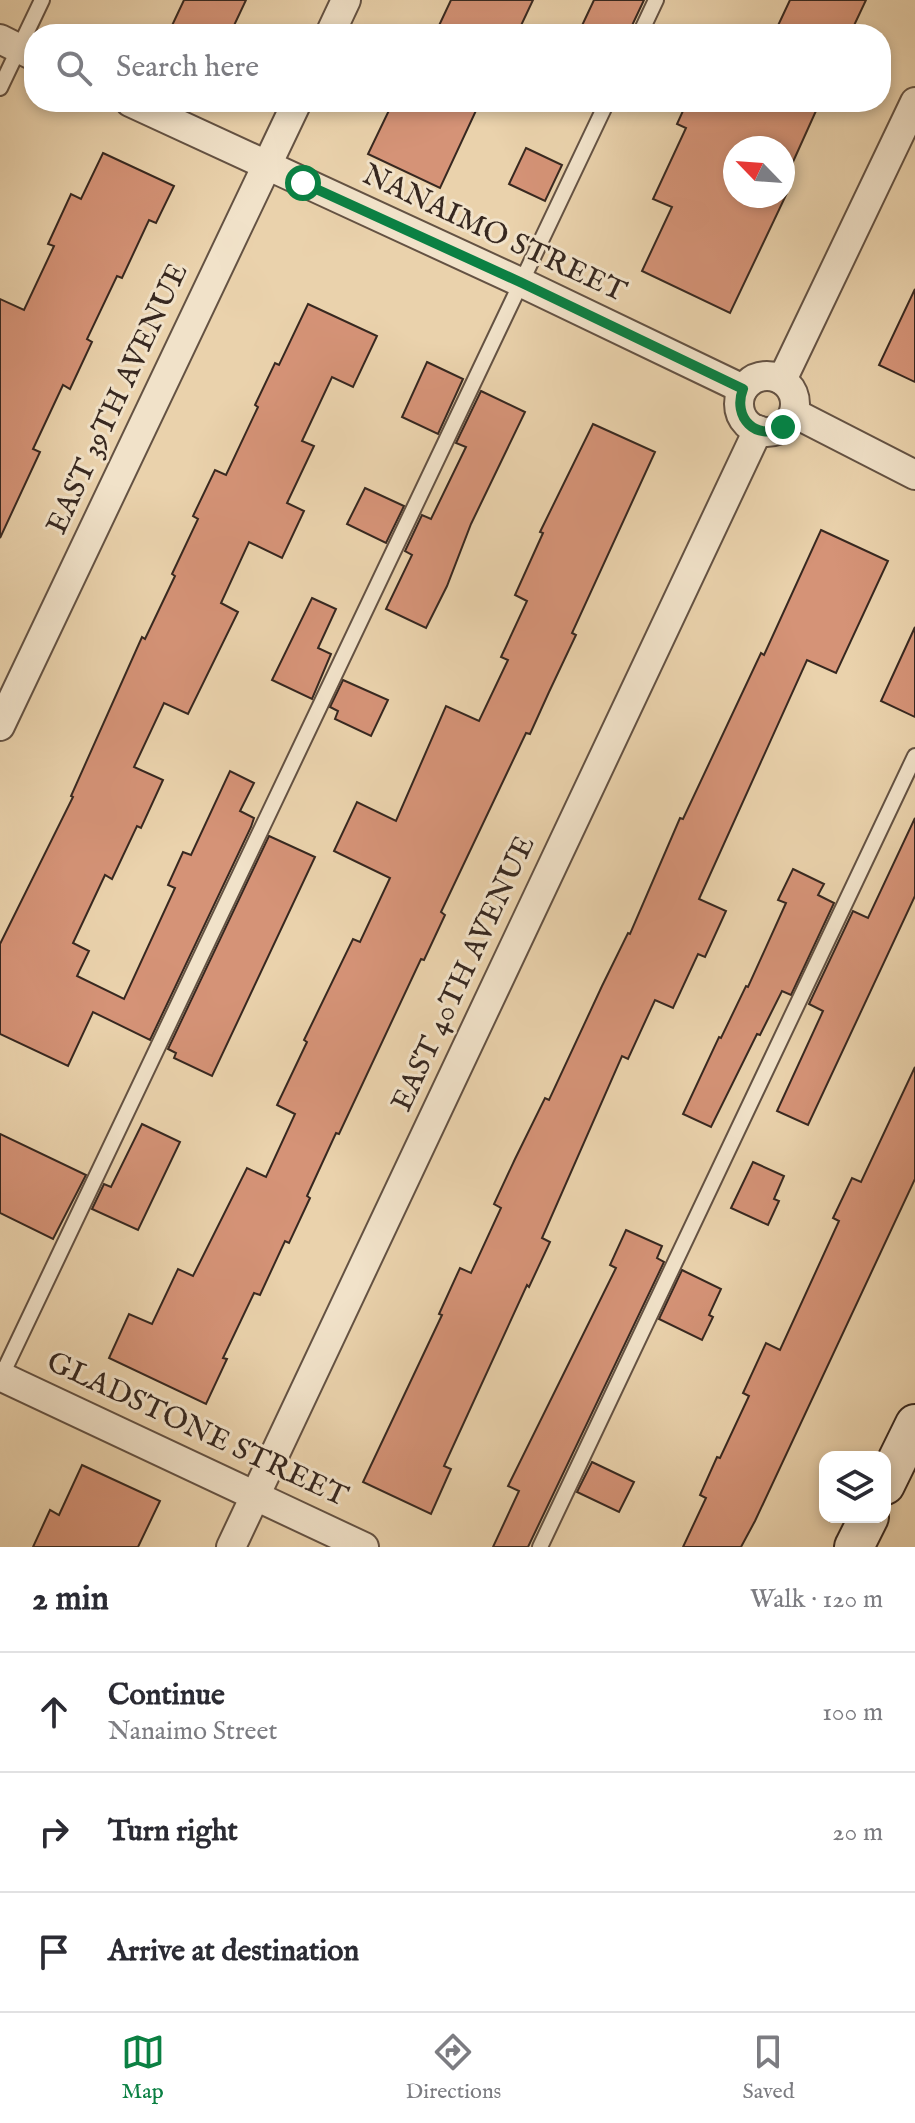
<!DOCTYPE html>
<html lang="en">
<head>
<meta charset="utf-8">
<style>
	body { margin:0; font-family:"IM FELL English",serif; background:#f2f2f3; color:#2b2b33 }
	.controls { position:absolute; right:24px; bottom:24px; display:grid; overflow:hidden; border-radius:16px; box-shadow:0 4px 12px #0003 }
	.controls button { width:72px; height:72px; display:grid; place-items:center; padding:0; border:0; border-bottom:2px solid #e1e1e2; background:#fff; color:#2b2b33; font:40px sans-serif }
	.compass { position:absolute; left:723px; top:136px; width:72px; height:72px; border-radius:50%; background:#fff; box-shadow:0 4px 12px #0003; rotate:295deg }
	.stop { position:absolute; width:24px; height:24px; margin:-18px; border:6px solid #0b8043; border-radius:50%; background:#fff }
	.stop.end { background:#0b8043; border-color:#fff; box-shadow:0 2px 8px #0008 }
	.list { margin:0; padding:0; list-style:none }
	h2 { display:flex; justify-content:space-between; align-items:center; height:104px; margin:0; padding:0 32px; font-size:34px }
	h2 small { font-size:26px; font-weight:400; color:#7c7c81 }
	.list li { display:grid; grid-template-columns:52px 1fr auto; gap:24px; align-items:center; box-sizing:border-box; height:120px; padding:0 32px; border-top:2px solid #e1e1e2 }
	.list b { display:block; font-size:30px; white-space:nowrap }
	.list p { margin:0; font-size:26px; white-space:nowrap; color:#7c7c81 }
	.list em { font-size:26px; font-style:normal; color:#7c7c81 }
	.icon { flex:none; width:44px; height:44px; fill:none; stroke:currentColor; stroke-width:2; stroke-linecap:round; stroke-linejoin:round }
	.map { position:relative; flex:none; width:915px; height:1547px; overflow:hidden }
	.search { position:absolute; background:#fff; box-shadow:0 4px 12px #0003; left:24px; right:24px; top:24px; height:88px; display:flex; align-items:center; gap:20px; box-sizing:border-box; padding:0 28px; border-radius:32px; color:#7c7c81; font-size:30px }
	.sheet { height:464px; background:#fff }
	nav { display:flex; justify-content:space-around; align-items:center; box-sizing:border-box; height:112px; border-top:2px solid #e1e1e2; background:#fff; font-size:22px; color:#7c7c81 }
	nav a { display:grid; justify-items:center; gap:4px }
	nav .on { color:#0b8043 }
	.map>svg:first-child { display:block }
	.building { fill:#d59377; stroke:#372820; stroke-width:2 }
	.lines { fill:none; stroke-linecap:round; stroke-linejoin:round }
	.lane-casing { stroke:#645243; stroke-width:18 }
	.street-casing { stroke:#645243; stroke-width:32 }
	.secondary-casing { stroke:#372820; stroke-width:42 }
	.lane { stroke:#f1e2c9; stroke-width:14 }
	.street { stroke:#f1e2c9; stroke-width:28 }
	.secondary { stroke:#f1e2c9; stroke-width:38 }
	.route { stroke:#0b8043; stroke-width:10 }
	.labels { text-anchor:middle; dominant-baseline:central; stroke-width:6; stroke-linejoin:round; paint-order:stroke }
	.street-label { font-size:30px; fill:#372820; stroke:#f1e2c9 }
</style>
</head>
<body>
<div class="map">
<svg width="915" height="1547" viewBox="0 0 915 1547">
	<rect width="100%" height="100%" fill="#ead2ac"/>
	<filter id="stains"><feTurbulence type="fractalNoise" baseFrequency=".0025" numOctaves="4"/><feColorMatrix values="0 0 0 0 .2 0 0 0 0 .09 0 0 0 0 .02 0 0 0 .5 -.17"/></filter>
	<radialGradient id="worn" r=".72"><stop offset=".6" stop-color="#630" stop-opacity="0"/><stop offset="1" stop-color="#630" stop-opacity=".3"/></radialGradient>
	<g class="building">
		<polygon points="184,0 246,0 230,34 168,34"/>
		<polygon points="451,0 533,0 517,34 435,34"/>
		<polygon points="594,0 644,0 628,34 578,34"/>
		<polygon points="790,0 866,0 850,34 774,34"/>
		<polygon points="393,102 480,102 440,188 368,154"/>
		<polygon points="687,102 820,102 783,184 783,148 735,148 735,196 783,196 783,192 787,193 730,313 642,271 672,207 653,199 686,128 677,124"/>
		<polygon points="526,148 562,165 545,201 509,184"/>
		<polygon points="103,153 174,186 156,223 149,220 122,278 117,276 87,339 92,342 70,389 63,385 33,449 40,452 0,538 0,299 24,310 54,246 48,244 71,194 81,199"/>
		<polygon points="915,289 915,382 879,365"/>
		<polygon points="308,304 377,336 353,387 332,377 302,441 314,446 287,503 304,511 282,558 249,542 221,603 238,612 188,714 164,703 134,767 163,780 141,828 137,826 112,879 105,875 73,943 89,951 77,976 124,999 175,888 168,885 183,852 191,855 230,771 254,783 240,811 254,818 251,827 150,1040 93,1012 68,1066 0,1034 0,944 73,797 71,796 142,637 145,639 175,576 172,574 198,519 193,516 215,470 226,475 258,407 255,405 275,363 279,365"/>
		<polygon points="427,362 463,379 438,434 402,417"/>
		<polygon points="481,391 525,412 471,524 447,586 426,628 386,609 412,555 405,551 422,515 431,519 466,447 456,443"/>
		<polygon points="593,424 655,452 572,633 576,635 549,692 530,734 526,733 441,912 445,915 424,960 421,959 339,1134 336,1133 307,1196 310,1198 289,1243 285,1241 260,1295 254,1293 223,1358 227,1359 206,1404 109,1358 129,1314 152,1324 178,1269 193,1276 247,1168 266,1177 295,1114 277,1105 307,1042 304,1040 353,939 360,942 390,878 334,851 357,802 396,821 446,706 479,721 508,660 501,657 527,601 515,595 543,533 540,532"/>
		<polygon points="365,488 404,506 386,543 347,524"/>
		<polygon points="821,530 888,561 836,673 807,660 699,899 726,911 705,957 698,954 673,1008 655,1000 628,1059 622,1056 542,1238 550,1242 529,1287 527,1285 444,1466 451,1469 431,1514 363,1482 442,1315 439,1314 460,1268 471,1273 501,1208 494,1204 515,1159 545,1098 549,1100 602,986 628,933 630,934 680,818 683,819 761,653 764,655"/>
		<polygon points="312,598 336,609 318,648 331,654 312,699 272,680"/>
		<polygon points="915,627 915,717 881,701"/>
		<polygon points="343,680 388,700 371,736 335,719 338,711 330,707"/>
		<polygon points="915,818 915,896 808,1125 777,1111 823,1011 809,1004 853,911 868,918"/>
		<polygon points="269,836 315,857 212,1076 174,1058 176,1053 168,1049"/>
		<polygon points="793,869 824,884 818,895 834,903 791,995 782,991 760,1035 757,1034 711,1127 683,1114 719,1037 721,1038 746,986 748,987 786,903 778,900"/>
		<polygon points="915,1067 915,1179 755,1521 741,1547 683,1547 706,1498 700,1495 717,1457 720,1458 749,1396 743,1393 766,1343 780,1350 839,1221 833,1218 852,1178 861,1182"/>
		<polygon points="142,1124 180,1142 138,1230 92,1209 104,1184 111,1187"/>
		<polygon points="0,1134 86,1175 53,1239 0,1213"/>
		<polygon points="753,1162 784,1176 774,1199 779,1201 768,1225 731,1208"/>
		<polygon points="626,1230 662,1246 657,1258 664,1262 528,1547 493,1547 519,1491 508,1486 616,1268 610,1265"/>
		<polygon points="682,1270 721,1289 709,1315 713,1317 702,1340 659,1319"/>
		<polygon points="592,1462 634,1482 619,1512 577,1492"/>
		<polygon points="82,1465 160,1501 138,1547 33,1547 50,1510 59,1515"/>
	</g>
	<g class="lines">
		<defs>
			<g id="lane">
				<polyline points="640,34 656,0"/>
				<polyline points="0,88 42,0"/>
				<polyline points="0,1379 607,102"/>
				<polyline points="540,1547 915,756"/>
			</g>
			<g id="street">
				<polyline points="330,34 346,0"/>
				<polyline points="0,39 34,56"/>
				<polyline points="130,102 520,282 743,389"/>
				<circle cx="767" cy="404" r="28"/>
				<polyline points="782,380 915,102"/>
				<polyline points="794,413 915,475"/>
				<polyline points="0,726 297,102"/>
				<polyline points="0,1376 364,1547"/>
				<polyline points="231,1547 758,430"/>
			</g>
			<g id="secondary">
				<polyline points="885,1485 915,1424"/>
				<polyline points="854,1547 869,1517"/>
			</g>
		</defs>
		<use href="#lane" class="lane-casing"/>
		<use href="#street" class="street-casing"/>
		<use href="#secondary" class="secondary-casing"/>
		<use href="#lane" class="lane"/>
		<use href="#street" class="street"/>
		<use href="#secondary" class="secondary"/>
	</g>
	<g class="lines">
		<path class="route" d="M303,183L520,282L743,389C732,417 756,442 783,427"/>
	</g>
	<g class="labels">
		<g class="street-label">
			<text transform="translate(494 234) rotate(25)">NANAIMO STREET</text>
			<text transform="translate(118 399) rotate(-65)">EAST 39TH AVENUE</text>
			<text transform="translate(464 974) rotate(-65)">EAST 40TH AVENUE</text>
			<text transform="translate(197 1430) rotate(25)">GLADSTONE STREET</text>
		</g>
	</g>
	<rect width="100%" height="100%" filter="url(#stains)"/>
	<rect width="100%" height="100%" fill="url(#worn)"/>
</svg>
<div class="controls">
<button><svg class="icon" aria-label="layers" viewBox="0 0 24 24"><path d="M12 4l9 5-9 5-9-5zM3 14l9 5 9-5"/></svg></button>
</div>
<svg class="compass" viewBox="-18 -18 36 36"><path d="M0-13l5 13h-10z" fill="#e53935"/><path d="M0 13l5-13h-10z" fill="#7c7c81"/></svg>
<div class="stop" style="left:303px;top:183px"></div>
<div class="stop end" style="left:783px;top:427px"></div>
<div class="search"><svg class="icon" aria-label="search" viewBox="0 0 24 24"><circle cx="10" cy="10" r="6"/><path d="M15 15l6 6"/></svg>Search here</div>
</div>
<section class="sheet">
<h2>2 min<small>Walk · 120 m</small></h2>
<ul class="list">
<li><svg class="icon" aria-label="ahead" viewBox="0 0 24 24"><path d="M12 20V5M6 11l6-6 6 6"/></svg><div><b>Continue</b><p>Nanaimo Street</p></div><em>100 m</em></li>
<li><svg class="icon" aria-label="right" viewBox="0 0 24 24"><path d="M7 20v-9h11M14 6l5 5-5 5"/></svg><div><b>Turn right</b></div><em>20 m</em></li>
<li><svg class="icon" aria-label="arrive" viewBox="0 0 24 24"><path d="M6 21V4h12l-3 4 3 4H6"/></svg><div><b>Arrive at destination</b></div></li>
</ul>
</section>
<nav>
<a class="on"><svg class="icon" aria-label="map" viewBox="0 0 24 24"><path d="M3 6l6-2 6 2 6-2v14l-6 2-6-2-6 2zM9 4v14M15 6v14"/></svg>Map</a>
<a><svg class="icon" aria-label="directions" viewBox="0 0 24 24"><path d="M12 3l9 9-9 9-9-9zM9 14v-3h6M13 9l2 2-2 2"/></svg>Directions</a>
<a><svg class="icon" aria-label="saved" viewBox="0 0 24 24"><path d="M7 4h10v16l-5-4-5 4z"/></svg>Saved</a>
</nav>
</body>
</html>
